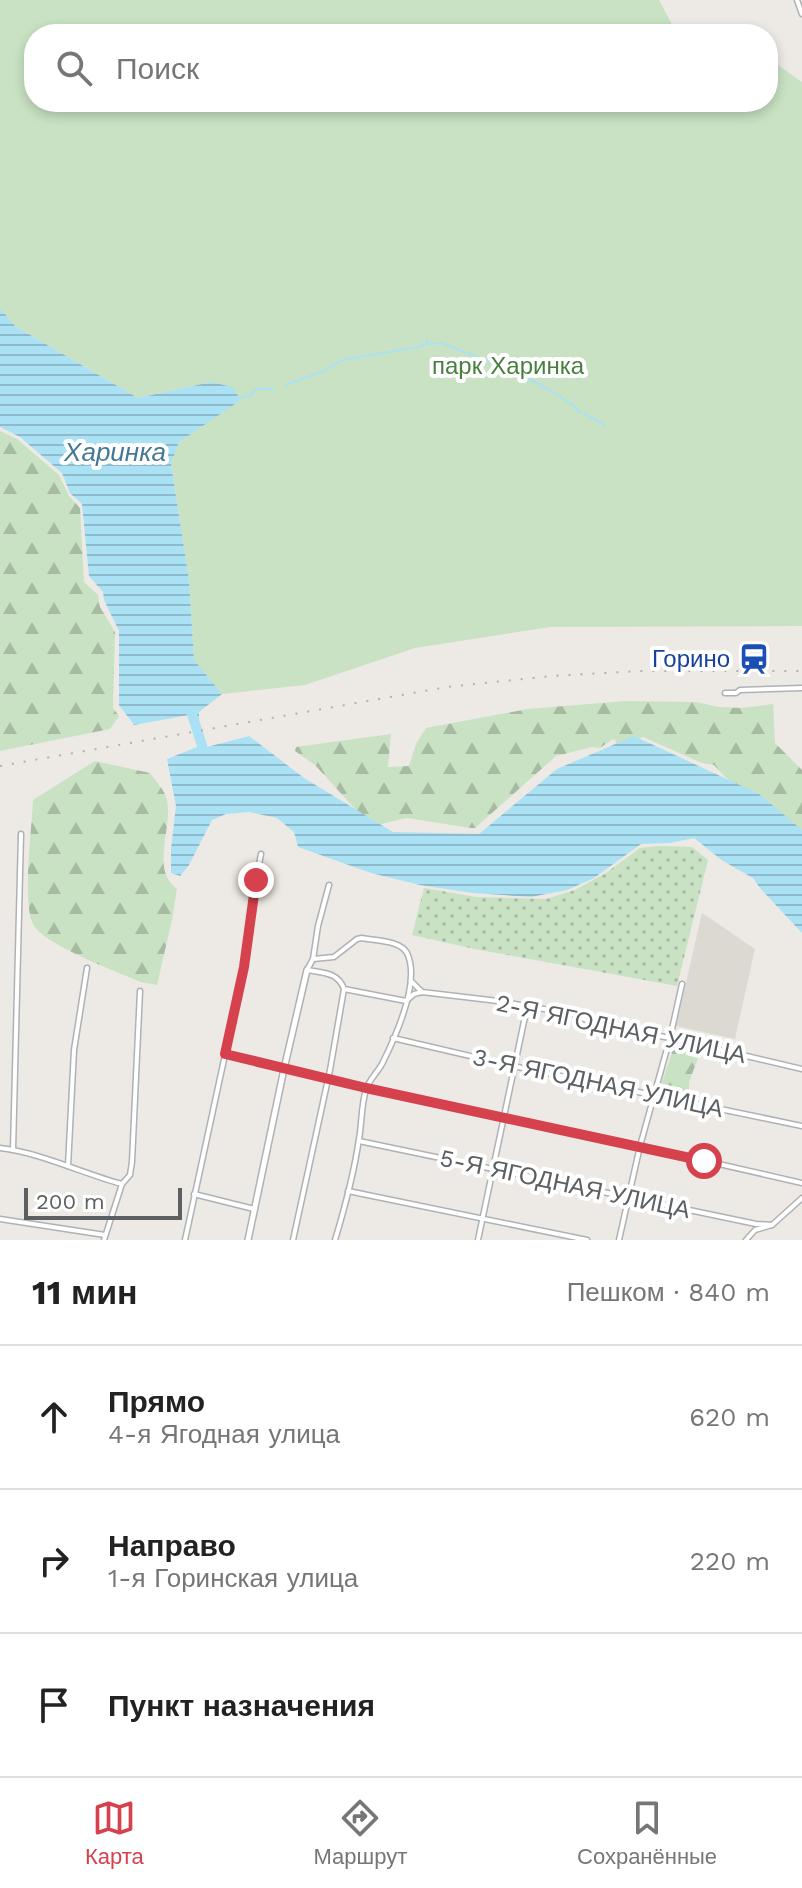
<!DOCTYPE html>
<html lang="ru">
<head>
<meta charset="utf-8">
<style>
	body { margin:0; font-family:"Work Sans",sans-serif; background:#f2f2f2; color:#222 }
	.scale { position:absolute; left:24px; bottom:20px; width:158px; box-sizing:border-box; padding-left:8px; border:4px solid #5c6063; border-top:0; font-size:22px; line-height:28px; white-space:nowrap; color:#5c6063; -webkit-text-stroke:6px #fff; paint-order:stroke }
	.stop { position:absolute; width:24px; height:24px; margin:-18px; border:6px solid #d6414e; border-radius:50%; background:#fff }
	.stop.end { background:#d6414e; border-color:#fff; box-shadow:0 2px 8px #0008 }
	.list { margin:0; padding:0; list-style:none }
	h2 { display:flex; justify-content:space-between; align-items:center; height:104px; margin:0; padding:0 32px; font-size:34px }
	h2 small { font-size:26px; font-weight:400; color:#767676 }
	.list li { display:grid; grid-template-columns:52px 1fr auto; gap:24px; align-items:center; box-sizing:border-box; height:144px; padding:0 32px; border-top:2px solid #e0e0e0 }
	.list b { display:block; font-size:30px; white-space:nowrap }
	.list p { margin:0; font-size:26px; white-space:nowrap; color:#767676 }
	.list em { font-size:26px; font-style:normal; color:#767676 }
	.icon { flex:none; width:44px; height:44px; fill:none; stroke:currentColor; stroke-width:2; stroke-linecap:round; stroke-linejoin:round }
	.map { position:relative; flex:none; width:802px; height:1240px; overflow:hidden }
	.search { position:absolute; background:#fff; box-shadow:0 4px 12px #0003; left:24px; right:24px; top:24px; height:88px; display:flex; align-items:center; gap:20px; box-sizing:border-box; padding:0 28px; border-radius:32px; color:#767676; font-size:30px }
	.sheet { height:536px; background:#fff }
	nav { display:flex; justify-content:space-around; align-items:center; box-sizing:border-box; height:112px; border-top:2px solid #e0e0e0; background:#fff; font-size:22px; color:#767676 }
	nav a { display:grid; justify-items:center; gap:4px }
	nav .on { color:#d6414e }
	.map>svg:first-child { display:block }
	.education { fill:#dcd9d2 }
	.grass { fill:url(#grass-dots) }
	.forest { fill:url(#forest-firs) }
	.park { fill:#c8e2c3 }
	.water { fill:url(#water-rules) }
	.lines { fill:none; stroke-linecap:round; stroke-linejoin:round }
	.stream { stroke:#abe1f5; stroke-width:2 }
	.river { stroke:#abe1f5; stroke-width:10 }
	.minor-casing { stroke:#afb2b5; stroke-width:7 }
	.tertiary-casing { stroke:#afb2b5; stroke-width:8 }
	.minor { stroke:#fff; stroke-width:4 }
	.tertiary { stroke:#fff; stroke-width:5 }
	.rail { stroke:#b0b1b1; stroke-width:2; stroke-dasharray:2 10; stroke-linecap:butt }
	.route { stroke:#d6414e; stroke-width:10 }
	.labels { text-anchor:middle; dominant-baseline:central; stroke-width:8; stroke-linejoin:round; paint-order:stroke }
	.park-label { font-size:24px; fill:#467f3e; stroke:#fff }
	.transit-label { font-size:24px; fill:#164399; stroke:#fff; text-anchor:end }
	.street-label { font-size:24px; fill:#5c6063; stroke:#fff }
	.water-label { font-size:26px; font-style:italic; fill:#447995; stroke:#fff }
</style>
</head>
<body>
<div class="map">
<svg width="802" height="1240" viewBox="0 0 802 1240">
	<defs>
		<pattern id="grass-dots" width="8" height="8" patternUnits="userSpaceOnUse" patternTransform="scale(2)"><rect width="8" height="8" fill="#c8e2c3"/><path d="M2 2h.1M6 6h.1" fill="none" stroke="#a6bba2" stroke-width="1.8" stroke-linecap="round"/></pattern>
		<pattern id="forest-firs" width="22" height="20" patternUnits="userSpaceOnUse" patternTransform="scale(2)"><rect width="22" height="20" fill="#c8e2c3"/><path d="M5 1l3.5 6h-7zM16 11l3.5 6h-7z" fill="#a6bba2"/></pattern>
		<pattern id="water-rules" width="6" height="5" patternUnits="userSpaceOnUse" patternTransform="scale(2)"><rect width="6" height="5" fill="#abe1f5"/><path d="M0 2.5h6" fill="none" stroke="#8ebaca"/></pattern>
	</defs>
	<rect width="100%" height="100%" fill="#ede9e4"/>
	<polygon class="education" points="702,913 755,949 735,1039 676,1026"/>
	<polygon class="grass" points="658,846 692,847 708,860 677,986 475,949 412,935 424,888 476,897 546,899 575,890 606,873 640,848"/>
	<g class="forest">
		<polygon points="0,431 17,439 59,475 69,496 80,508 84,582 98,595 100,607 115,632 113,708 119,716 110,729 0,751"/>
		<polygon points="626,701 696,702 719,707 742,708 773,704 775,743 802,770 802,835 724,776 714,765 702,763 643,737 617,748 616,741 613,739 600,748 592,747 556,756 475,828 471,828 407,818 376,825 367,822 315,765 295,751 296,747 391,734 388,767 409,766 416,744 426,728 528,709"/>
		<path d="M95,761L150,773C156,782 166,791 167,801C172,824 156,858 168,879C170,883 174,886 177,889L172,920L157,985L141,982C118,972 42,944 33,924C22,903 32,827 33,800Z"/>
		<polygon points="680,1046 694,1048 700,1053 689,1082 689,1097 681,1097 662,1092 661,1085 674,1047"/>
	</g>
	<polygon class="park" points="0,0 659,0 677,34 34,34 34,102 768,102 768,58 802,82 802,626 550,627 415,648 305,685 222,694 194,661 189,580 171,464 179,442 240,400 211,382 138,398 15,326 0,308"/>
	<g class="water">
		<polygon points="0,308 15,326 138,398 211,382 232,387 241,400 179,442 171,464 189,580 194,660 222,694 199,712 199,722 194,723 189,715 134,725 119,705 119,631 104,600 103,592 89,576 82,504 70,493 62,473 20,437 0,427"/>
		<polygon points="249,736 304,778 393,832 479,834 557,769 634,736 759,794 802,830 802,933 760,888 753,878 723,861 694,838 670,843 641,844 594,878 567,890 531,897 473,893 420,885 371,873 298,847 294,832 277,818 249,812 226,814 212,820 189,865 180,876 171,873 171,849 176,806 167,759 197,747 197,738 203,738 207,747"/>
	</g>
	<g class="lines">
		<g class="stream">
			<polyline points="426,344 441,343 512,370 550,390 574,406 580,413"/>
			<polyline points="285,385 324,371 342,360 418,347 426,344 427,340"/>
			<polyline points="237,398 251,395 256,389 273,389"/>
			<polyline points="585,414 605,425"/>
		</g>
		<polyline class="river" points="191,711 203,749"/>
		<defs>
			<g id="minor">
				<polyline points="797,0 802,14"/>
				<polyline points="725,693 736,693 740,690 802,688"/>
				<path d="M329,885L318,926L313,959L307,970C323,973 338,972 344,989L406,1001L414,994L422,992L498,1001L578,1015L591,1023L670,1038L802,1069"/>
				<path d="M313,959L334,957L357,939L362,938C375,941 400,940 407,953C421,982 395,1038 382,1064C377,1073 368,1081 366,1090C361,1105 362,1123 359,1139C354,1173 345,1207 335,1240"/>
				<polyline points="411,981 422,992"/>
				<polyline points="393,1038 513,1066 802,1126"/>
				<polyline points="225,1054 366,1088 640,1146 802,1183"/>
				<polyline points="359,1141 756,1224 772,1225"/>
				<path d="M0,1148C42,1153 81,1173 122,1184"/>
				<polyline points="13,1150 21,834"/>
				<polyline points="68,1166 74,1050 87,968"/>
				<polyline points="348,1191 587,1240"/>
				<polyline points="194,1194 254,1209"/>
				<polyline points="0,1219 105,1235"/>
				<polyline points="104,1240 122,1184 130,1175 132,1162 140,991"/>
				<polyline points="185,1240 244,967 256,880 261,854"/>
				<polyline points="293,1240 330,1070 344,989"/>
				<polyline points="478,1240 527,1007"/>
				<polyline points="619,1240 640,1146 670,1038 682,984"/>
				<polyline points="746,1240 755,1230 772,1225 802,1198"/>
			</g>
			<polyline id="tertiary" points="248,1240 284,1069 307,970"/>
		</defs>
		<use href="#minor" class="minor-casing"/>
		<use href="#tertiary" class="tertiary-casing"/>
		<use href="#minor" class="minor"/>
		<use href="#tertiary" class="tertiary"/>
		<polyline class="rail" points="0,766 447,687 551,676 641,671 802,671"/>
	</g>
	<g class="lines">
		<polyline class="route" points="256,880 244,967 225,1054 366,1088 704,1161"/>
	</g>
	<defs>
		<symbol id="station-bare" viewBox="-9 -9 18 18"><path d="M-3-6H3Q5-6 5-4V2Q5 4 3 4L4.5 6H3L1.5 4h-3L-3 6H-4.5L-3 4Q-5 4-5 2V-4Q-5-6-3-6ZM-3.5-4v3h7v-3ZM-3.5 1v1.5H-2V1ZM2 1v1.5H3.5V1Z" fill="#1a4fb4" stroke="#fff" stroke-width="2.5" paint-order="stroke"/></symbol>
	</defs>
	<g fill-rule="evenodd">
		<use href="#station-bare" x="732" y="637" width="44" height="44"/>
	</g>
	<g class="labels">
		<g class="park-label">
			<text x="508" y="366">парк Харинка</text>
		</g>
		<g class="transit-label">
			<text x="730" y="659">Горино</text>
		</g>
		<g class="street-label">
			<text transform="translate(621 1029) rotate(12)">2-Я ЯГОДНАЯ УЛИЦА</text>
			<text transform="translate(598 1083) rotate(12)">3-Я ЯГОДНАЯ УЛИЦА</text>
			<text transform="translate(565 1184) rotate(12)">5-Я ЯГОДНАЯ УЛИЦА</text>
		</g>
		<g class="water-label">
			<text x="115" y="452">Харинка</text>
		</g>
	</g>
</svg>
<div class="scale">200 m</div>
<div class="stop" style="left:704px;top:1161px"></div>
<div class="stop end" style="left:256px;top:880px"></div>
<div class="search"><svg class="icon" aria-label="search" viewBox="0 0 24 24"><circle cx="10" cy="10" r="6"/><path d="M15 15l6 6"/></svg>Поиск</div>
</div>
<section class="sheet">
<h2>11 мин<small>Пешком · 840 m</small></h2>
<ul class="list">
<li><svg class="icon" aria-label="ahead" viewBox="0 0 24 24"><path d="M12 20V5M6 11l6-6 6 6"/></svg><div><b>Прямо</b><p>4-я Ягодная улица</p></div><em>620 m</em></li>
<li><svg class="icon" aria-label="right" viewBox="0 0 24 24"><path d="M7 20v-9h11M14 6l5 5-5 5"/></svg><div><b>Направо</b><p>1-я Горинская улица</p></div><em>220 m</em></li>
<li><svg class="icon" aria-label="arrive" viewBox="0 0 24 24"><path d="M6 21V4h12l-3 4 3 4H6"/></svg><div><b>Пункт назначения</b></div></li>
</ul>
</section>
<nav>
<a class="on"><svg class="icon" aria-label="map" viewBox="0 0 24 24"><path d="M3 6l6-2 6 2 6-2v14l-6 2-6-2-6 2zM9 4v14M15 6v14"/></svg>Карта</a>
<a><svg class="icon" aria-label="directions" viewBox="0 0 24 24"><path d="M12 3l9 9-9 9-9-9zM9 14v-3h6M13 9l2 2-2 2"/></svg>Маршрут</a>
<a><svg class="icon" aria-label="saved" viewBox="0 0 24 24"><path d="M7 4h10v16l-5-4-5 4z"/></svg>Сохранённые</a>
</nav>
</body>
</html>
